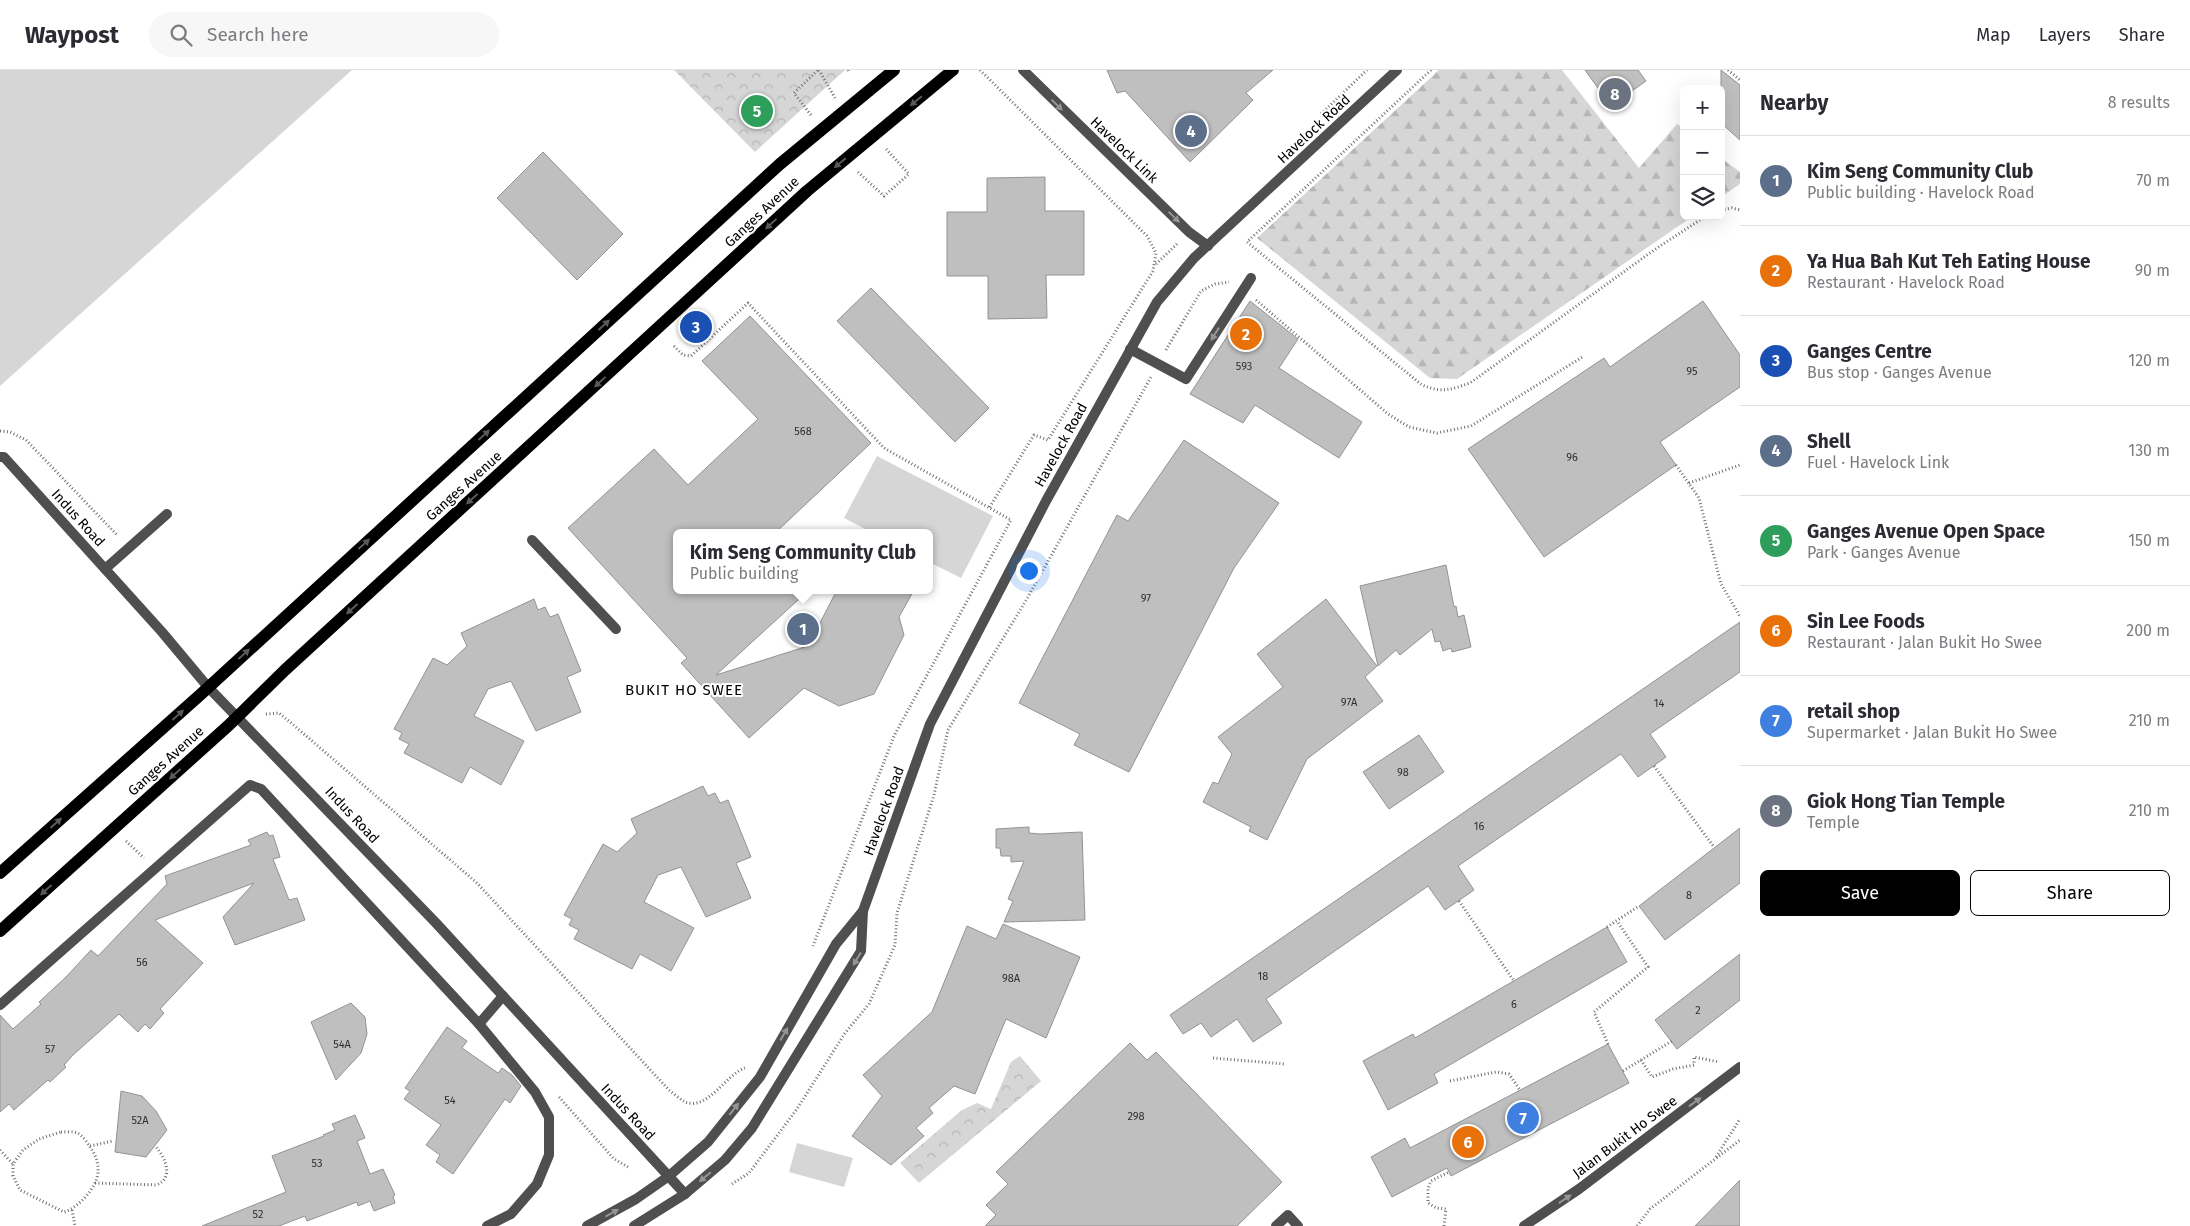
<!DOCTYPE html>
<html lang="en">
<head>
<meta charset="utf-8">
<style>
	body { margin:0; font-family:"Fira Sans",sans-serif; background:#f7f7f7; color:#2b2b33 }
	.controls { position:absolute; right:15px; top:15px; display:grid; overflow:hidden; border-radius:8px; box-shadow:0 5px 20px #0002 }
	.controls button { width:45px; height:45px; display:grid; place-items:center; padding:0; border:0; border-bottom:1px solid #e1e1e2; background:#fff; color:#2b2b33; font:25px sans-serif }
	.you { position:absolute; left:1028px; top:500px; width:18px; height:18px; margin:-12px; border:4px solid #fff; border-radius:50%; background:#1a73e8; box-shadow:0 0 0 8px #1a73e833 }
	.badge { display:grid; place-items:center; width:32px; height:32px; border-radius:50%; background:#000; color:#fff; font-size:16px; font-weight:700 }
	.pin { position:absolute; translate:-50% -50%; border:2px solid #fff; box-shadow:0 1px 5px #0006 }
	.popup { position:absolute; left:673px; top:459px; width:260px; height:65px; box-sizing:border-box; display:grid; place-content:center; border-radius:8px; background:#fff; filter:drop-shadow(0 1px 4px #0005); font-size:16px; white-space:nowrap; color:#7c7c81 }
	.popup b { font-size:19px; color:#2b2b33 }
	.popup::after { content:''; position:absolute; left:50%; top:100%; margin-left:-10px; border:10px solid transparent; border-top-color:#fff }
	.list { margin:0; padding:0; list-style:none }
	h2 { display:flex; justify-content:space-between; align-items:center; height:65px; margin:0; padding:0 20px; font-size:21px }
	h2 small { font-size:16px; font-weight:400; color:#7c7c81 }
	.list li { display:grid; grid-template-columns:32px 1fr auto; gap:15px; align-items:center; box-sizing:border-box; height:90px; padding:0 20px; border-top:1px solid #e1e1e2 }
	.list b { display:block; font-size:19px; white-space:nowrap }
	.list p { margin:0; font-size:16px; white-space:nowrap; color:#7c7c81 }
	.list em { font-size:16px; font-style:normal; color:#7c7c81 }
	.actions { display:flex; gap:10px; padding:15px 20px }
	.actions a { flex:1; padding:11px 0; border:1px solid #000; border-radius:8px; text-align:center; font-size:18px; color:#000 }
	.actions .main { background:#000; color:#fff }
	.icon { flex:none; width:28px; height:28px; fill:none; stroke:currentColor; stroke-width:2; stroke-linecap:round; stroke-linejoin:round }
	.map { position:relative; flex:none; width:1740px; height:1156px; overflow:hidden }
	header { display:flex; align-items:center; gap:30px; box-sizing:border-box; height:70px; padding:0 25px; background:#fff; border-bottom:1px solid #e1e1e2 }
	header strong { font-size:24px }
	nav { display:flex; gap:28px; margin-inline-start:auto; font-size:18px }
	.search { width:350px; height:45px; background:#f7f7f7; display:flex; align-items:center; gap:12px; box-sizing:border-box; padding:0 18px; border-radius:28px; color:#7c7c81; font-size:19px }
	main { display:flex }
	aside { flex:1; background:#fff }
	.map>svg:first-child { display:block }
	.grass { fill:#d6d6d6 }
	.forest { fill:url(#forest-firs) }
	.park { fill:url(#park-crowns) }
	.building { fill:#bfbfbf; stroke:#939393 }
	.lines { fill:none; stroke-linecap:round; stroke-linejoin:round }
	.path { stroke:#717171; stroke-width:3; stroke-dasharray:1 2.5; stroke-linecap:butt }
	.lane { stroke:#4f4f4f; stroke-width:10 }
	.street { stroke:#4f4f4f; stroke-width:10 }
	.primary { stroke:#000; stroke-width:12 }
	.oneway { fill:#595959 }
	.oneway2 { fill:#959595 }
	.labels { text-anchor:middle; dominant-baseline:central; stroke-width:4; stroke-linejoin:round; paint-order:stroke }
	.number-label { font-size:11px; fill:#303030 }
	.street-label { font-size:14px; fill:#000; stroke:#fff }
	.neighbourhood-label { font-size:15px; letter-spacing:1px; fill:#000; stroke:#fff }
</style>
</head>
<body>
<header>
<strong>Waypost</strong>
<div class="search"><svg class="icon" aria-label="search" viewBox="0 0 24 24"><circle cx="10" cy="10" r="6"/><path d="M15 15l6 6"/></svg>Search here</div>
<nav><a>Map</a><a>Layers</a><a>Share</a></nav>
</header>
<main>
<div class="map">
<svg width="1740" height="1156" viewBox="0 0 1740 1156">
	<defs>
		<pattern id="forest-firs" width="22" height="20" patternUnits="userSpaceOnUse" patternTransform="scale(1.25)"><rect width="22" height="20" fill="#d6d6d6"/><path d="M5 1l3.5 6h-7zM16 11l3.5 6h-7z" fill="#b6b6b6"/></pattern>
		<pattern id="park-crowns" width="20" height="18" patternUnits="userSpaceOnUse" patternTransform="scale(1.25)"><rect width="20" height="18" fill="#d6d6d6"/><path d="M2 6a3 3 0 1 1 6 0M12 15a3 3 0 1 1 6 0" fill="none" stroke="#b6b6b6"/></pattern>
	</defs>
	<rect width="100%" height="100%" fill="#fff"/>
	<g class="grass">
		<polygon points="0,0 352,0 0,316"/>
		<polygon points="877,386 993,446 961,508 929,492 929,463 873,463 844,448"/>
		<polygon points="797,1073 853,1088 844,1117 789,1102"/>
	</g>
	<g class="forest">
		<polygon points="1439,0 1562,0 1639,98 1677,54 1684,59 1684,146 1693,146 1457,309 1430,308 1257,168"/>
		<polygon points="1721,88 1740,102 1740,114 1721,127"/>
	</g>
	<g class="park">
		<polygon points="674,0 845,0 755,82"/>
		<polygon points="1020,986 1041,1011 919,1113 900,1093 962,1040 977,1033 991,1039 1011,992"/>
	</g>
	<g class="building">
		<polygon points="1107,0 1273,0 1246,23 1253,30 1190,92 1125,21 1117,23"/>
		<polygon points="1585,0 1638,0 1646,11 1611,36"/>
		<polygon points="1721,0 1740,15 1740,70 1721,53"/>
		<polygon points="543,82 623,164 577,210 497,128"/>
		<polygon points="1045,107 1045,141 1084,141 1084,205 1046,205 1047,248 988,249 988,206 947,206 947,142 987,142 987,108"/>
		<polygon points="871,218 989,338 955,372 837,251"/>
		<polygon points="1250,231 1298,269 1279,298 1362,352 1339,388 1255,335 1243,353 1190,324"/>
		<polygon points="1703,231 1740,285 1740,317 1660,372 1676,395 1544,487 1468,379 1604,288 1610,297"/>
		<polygon points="750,246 871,373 775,463 677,463 677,520 809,520 716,605 808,576 837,520 914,520 899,547 904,565 874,624 839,636 804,618 749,668 681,593 687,588 568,458 654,379 688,415 758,349 702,291"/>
		<polygon points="1184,370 1279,433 1234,498 1129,702 1074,675 1080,664 1019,633 1117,445 1128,451"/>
		<polygon points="1446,495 1454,537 1456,536 1458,547 1464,545 1471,577 1452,582 1451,578 1443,581 1440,571 1435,572 1432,559 1400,585 1396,580 1378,596 1360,516"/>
		<polygon points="534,529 538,540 545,537 550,547 558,544 581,601 567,607 581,642 536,661 511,611 488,619 474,646 524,671 501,715 470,697 462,713 404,683 409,674 399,669 402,663 394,659 433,588 447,595 467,576 461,563"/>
		<polygon points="1326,529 1377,596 1365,607 1383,631 1307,689 1267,770 1249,761 1251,757 1203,732 1213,712 1218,714 1232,684 1218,667 1283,617 1257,584"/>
		<polygon points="1740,552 1740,602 1650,664 1666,687 1638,707 1621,684 1458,796 1474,820 1445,840 1428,816 1266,929 1282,953 1253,972 1237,949 1211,967 1201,953 1183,964 1170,945"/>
		<polygon points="1419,665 1444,702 1389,739 1363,702"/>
		<polygon points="703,716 708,726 715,723 720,733 728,730 751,787 736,793 751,828 706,847 681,797 658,805 644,832 694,858 671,901 640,884 632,899 574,869 579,860 569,855 572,849 564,845 603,774 617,782 637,763 631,749"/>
		<polygon points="1029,757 1029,763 1040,764 1082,762 1085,850 1004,852 1013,831 1008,829 1024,791 1011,792 1011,786 1001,786 1000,778 996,778 996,759"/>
		<polygon points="1740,758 1740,813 1665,870 1639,836"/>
		<polygon points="267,762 269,766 273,765 280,787 273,789 289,830 297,828 305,850 235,875 223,847 254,813 155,850 203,893 160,939 164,943 150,959 145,954 138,962 119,944 73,985 64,995 66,997 50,1012 48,1010 14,1040 9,1034 0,1042 0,945 13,959 41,934 39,932 66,907 91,880 98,886 167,814 165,806 251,775 248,770"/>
		<polygon points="1003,854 1080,887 1046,968 1006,949 975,1024 954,1016 929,1038 933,1043 916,1058 924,1066 891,1095 852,1066 882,1026 863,1005 932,942 967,856 996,869"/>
		<polygon points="1607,857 1627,892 1434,1004 1438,1013 1388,1040 1363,991 1413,964 1415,968"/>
		<polygon points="1740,884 1740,930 1677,979 1655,950"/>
		<polygon points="351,933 365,947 367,964 361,983 336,1010 311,952"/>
		<polygon points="447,957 467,971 462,978 498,1003 502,998 512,1005 521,1016 510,1033 505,1029 453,1104 436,1092 440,1085 426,1075 441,1055 404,1029 410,1021 405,1018"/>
		<polygon points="1130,973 1147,990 1156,982 1282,1112 1237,1156 985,1156 996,1145 986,1135 1008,1114 996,1102"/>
		<polygon points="1608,974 1629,1013 1451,1106 1447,1098 1392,1127 1371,1087 1405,1068 1410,1078"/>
		<polygon points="121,1021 142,1026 156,1041 167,1060 146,1087 115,1082"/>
		<polygon points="355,1045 365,1068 357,1071 370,1104 383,1099 395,1125 393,1126 395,1133 374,1141 370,1131 358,1136 357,1132 307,1151 305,1146 279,1156 202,1156 286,1122 272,1086 324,1066 323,1065 335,1060 332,1054"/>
		<polygon points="1740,1110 1740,1156 1695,1156"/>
	</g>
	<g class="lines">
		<g class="path">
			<polyline points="819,0 835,28"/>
			<polyline points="848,0 849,2"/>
			<polyline points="980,0 1147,166 1156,183 1153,201 1048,370 1034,365 989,438"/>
			<path d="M1431,0L1247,172L1422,315C1442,323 1450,320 1470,313L1654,180L1706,146"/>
			<polyline points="1728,0 1740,10"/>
			<polyline points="1321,44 1367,0"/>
			<polyline points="811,45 794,23 818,0"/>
			<polyline points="858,102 884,126 909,104 886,79"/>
			<polyline points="1721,140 1732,138 1740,140"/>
			<polyline points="1156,194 1178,173"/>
			<polyline points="1256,230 1388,344 1409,357 1437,363 1471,356 1584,286"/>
			<polyline points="674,276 683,285 691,286 748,233 884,378 1011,450 894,666 813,876"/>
			<polyline points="1166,280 1201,221 1215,214 1229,212"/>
			<polyline points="0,361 10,362 26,370 118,466"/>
			<polyline points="1676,395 1699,428 1721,514 1740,546"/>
			<polyline points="1689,413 1740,395"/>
			<path d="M266,644L279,643L290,652L477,813L669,1020C674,1024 680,1029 685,1032C708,1041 726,1004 745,998"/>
			<polyline points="1654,696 1714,777"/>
			<polyline points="126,771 144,788"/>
			<polyline points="1459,831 1514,911"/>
			<polyline points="1607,857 1639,836"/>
			<polyline points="1608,974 1594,942 1648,897 1617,851"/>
			<polyline points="1213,988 1285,994"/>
			<polyline points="1641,990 1652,1007 1673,999 1694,995 1694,987 1719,992"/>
			<polyline points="1623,1001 1672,971"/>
			<polyline points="1450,1011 1496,1002 1509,1004 1520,1020"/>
			<polyline points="559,1027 614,1089 628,1097"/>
			<path d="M61,1062C66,1062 73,1061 77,1063C82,1065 87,1072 90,1077C95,1084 99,1093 98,1102C97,1118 78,1138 64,1142L20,1120L13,1106V1094L23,1080L39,1069Z"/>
			<polyline points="90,1076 113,1071"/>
			<polyline points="0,1080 13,1094"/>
			<polyline points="1716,1087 1740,1049"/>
			<path d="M95,1113L156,1115C174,1109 166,1088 156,1077"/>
			<polyline points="732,1114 749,1103 797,1039 845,963 869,934 895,875 897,843 934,725 948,660 1028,527 1151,307"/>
			<polyline points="72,1140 75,1156"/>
			<polyline points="1444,1156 1446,1139 1436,1138 1428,1133 1428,1118 1431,1111 1449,1102"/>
			<polyline points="1637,1156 1650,1139 1740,1070"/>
		</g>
		<g class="lane">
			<polyline points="1130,279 1186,309 1251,208"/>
			<polyline points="0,387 4,387 162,562 208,617"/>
			<polyline points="532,470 616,559"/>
			<polyline points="105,499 167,444"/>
			<polyline points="0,935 250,715 261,719 479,954 535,1022 549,1047 549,1085 537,1114 511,1144 487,1156"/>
			<polyline points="479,954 503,926"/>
			<polyline points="1276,1156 1288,1145 1298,1156"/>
		</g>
		<g class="street">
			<polyline points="1023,0 1189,162 1208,176"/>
			<polyline points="208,617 436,853 685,1124"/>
			<polyline points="587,1156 636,1129 669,1106 708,1072 760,1007 836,874 863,841"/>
			<polyline points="634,1156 685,1124 725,1090 752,1058 861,881 863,841 930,654 1046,431 1157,232 1194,188 1397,0"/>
			<polyline points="1524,1156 1579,1119 1740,997"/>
		</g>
		<g class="primary">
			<polyline points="0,803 200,625 780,94 894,0"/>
			<polyline points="0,861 229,655 285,600 807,121 953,0"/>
		</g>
	</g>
	<defs><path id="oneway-solid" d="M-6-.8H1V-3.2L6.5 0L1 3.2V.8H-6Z" transform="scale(1.25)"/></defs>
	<g class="oneway">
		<use href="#oneway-solid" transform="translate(916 31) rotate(141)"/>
		<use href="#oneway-solid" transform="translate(840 93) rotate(140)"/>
		<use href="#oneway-solid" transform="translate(771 154) rotate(137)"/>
		<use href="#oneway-solid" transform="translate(604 255) rotate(-42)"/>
		<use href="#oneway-solid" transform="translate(600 312) rotate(137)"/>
		<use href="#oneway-solid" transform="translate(484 365) rotate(-42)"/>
		<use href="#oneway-solid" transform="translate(472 429) rotate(138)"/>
		<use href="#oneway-solid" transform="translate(364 474) rotate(-42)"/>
		<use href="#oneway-solid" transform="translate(352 539) rotate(138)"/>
		<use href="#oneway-solid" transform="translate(244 584) rotate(-42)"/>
		<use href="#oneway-solid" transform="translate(178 645) rotate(-42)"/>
		<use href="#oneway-solid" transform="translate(175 704) rotate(138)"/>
		<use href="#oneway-solid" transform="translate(56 753) rotate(-42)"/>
		<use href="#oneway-solid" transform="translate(46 820) rotate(138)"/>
	</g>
	<g class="oneway2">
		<use href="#oneway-solid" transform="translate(1057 35) rotate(44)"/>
		<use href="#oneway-solid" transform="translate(1174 147) rotate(44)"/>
		<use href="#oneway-solid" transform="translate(1215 264) rotate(122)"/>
		<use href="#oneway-solid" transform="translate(857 889) rotate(121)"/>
		<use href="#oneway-solid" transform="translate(784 964) rotate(-60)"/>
		<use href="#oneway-solid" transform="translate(1695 1032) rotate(-36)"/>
		<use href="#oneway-solid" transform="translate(734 1039) rotate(-52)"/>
		<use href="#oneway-solid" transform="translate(705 1107) rotate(140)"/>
		<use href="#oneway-solid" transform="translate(1565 1129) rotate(-34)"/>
		<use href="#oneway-solid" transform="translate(612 1143) rotate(-29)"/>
	</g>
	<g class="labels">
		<g class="number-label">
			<text x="1244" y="296">593</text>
			<text x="1692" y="301">95</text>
			<text x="803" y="361">568</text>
			<text x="1572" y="387">96</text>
			<text x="1146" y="528">97</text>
			<text x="1349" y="632">97A</text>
			<text x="1659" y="633">14</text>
			<text x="1403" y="702">98</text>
			<text x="1479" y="756">16</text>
			<text x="1689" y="825">8</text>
			<text x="142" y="892">56</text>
			<text x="1263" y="906">18</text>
			<text x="1011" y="908">98A</text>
			<text x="1514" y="934">6</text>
			<text x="1698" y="940">2</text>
			<text x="342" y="974">54A</text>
			<text x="50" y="979">57</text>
			<text x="450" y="1030">54</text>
			<text x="1136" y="1046">298</text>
			<text x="140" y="1050">52A</text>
			<text x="317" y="1093">53</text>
			<text x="258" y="1144">52</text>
		</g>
		<g class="street-label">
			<text transform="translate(1314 59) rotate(-43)">Havelock Road</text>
			<text transform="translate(1124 80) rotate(44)">Havelock Link</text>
			<text transform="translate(762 142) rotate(-43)">Ganges Avenue</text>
			<text transform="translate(1061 375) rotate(-61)">Havelock Road</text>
			<text transform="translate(464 416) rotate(-42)">Ganges Avenue</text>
			<text transform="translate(78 448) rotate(48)">Indus Road</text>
			<text transform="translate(166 691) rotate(-42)">Ganges Avenue</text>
			<text transform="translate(884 741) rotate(-70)">Havelock Road</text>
			<text transform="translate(352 745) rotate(47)">Indus Road</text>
			<text transform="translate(628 1042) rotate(47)">Indus Road</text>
			<text transform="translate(1625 1067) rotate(-37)">Jalan Bukit Ho Swee</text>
		</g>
		<g class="neighbourhood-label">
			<text x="684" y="620">BUKIT HO SWEE</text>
		</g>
	</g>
</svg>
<div class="controls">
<button>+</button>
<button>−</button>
<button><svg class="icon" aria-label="layers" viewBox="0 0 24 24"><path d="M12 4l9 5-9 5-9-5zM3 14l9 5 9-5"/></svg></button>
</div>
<div class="you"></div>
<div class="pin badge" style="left:803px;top:559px;background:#5c6f8a">1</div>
<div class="popup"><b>Kim Seng Community Club</b>Public building</div>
<div class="pin badge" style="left:1246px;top:264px;background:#e8710a">2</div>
<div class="pin badge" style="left:696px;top:257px;background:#1a4fb4">3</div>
<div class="pin badge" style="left:1191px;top:61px;background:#5c6f8a">4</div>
<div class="pin badge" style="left:757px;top:41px;background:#2e9e5b">5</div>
<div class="pin badge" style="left:1468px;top:1072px;background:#e8710a">6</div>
<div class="pin badge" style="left:1523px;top:1048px;background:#3f7fe0">7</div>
<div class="pin badge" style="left:1615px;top:24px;background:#6b7280">8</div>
</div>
<aside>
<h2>Nearby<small>8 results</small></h2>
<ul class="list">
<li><span class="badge" style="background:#5c6f8a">1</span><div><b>Kim Seng Community Club</b><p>Public building · Havelock Road</p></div><em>70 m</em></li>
<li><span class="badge" style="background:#e8710a">2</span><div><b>Ya Hua Bah Kut Teh Eating House</b><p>Restaurant · Havelock Road</p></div><em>90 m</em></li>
<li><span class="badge" style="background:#1a4fb4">3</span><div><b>Ganges Centre</b><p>Bus stop · Ganges Avenue</p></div><em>120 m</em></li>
<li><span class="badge" style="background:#5c6f8a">4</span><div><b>Shell</b><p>Fuel · Havelock Link</p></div><em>130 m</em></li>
<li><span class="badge" style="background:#2e9e5b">5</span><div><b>Ganges Avenue Open Space</b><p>Park · Ganges Avenue</p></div><em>150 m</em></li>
<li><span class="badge" style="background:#e8710a">6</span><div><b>Sin Lee Foods</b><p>Restaurant · Jalan Bukit Ho Swee</p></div><em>200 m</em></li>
<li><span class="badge" style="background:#3f7fe0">7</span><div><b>retail shop</b><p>Supermarket · Jalan Bukit Ho Swee</p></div><em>210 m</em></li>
<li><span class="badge" style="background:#6b7280">8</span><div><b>Giok Hong Tian Temple</b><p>Temple</p></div><em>210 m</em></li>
</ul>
<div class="actions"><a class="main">Save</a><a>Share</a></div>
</aside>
</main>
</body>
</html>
